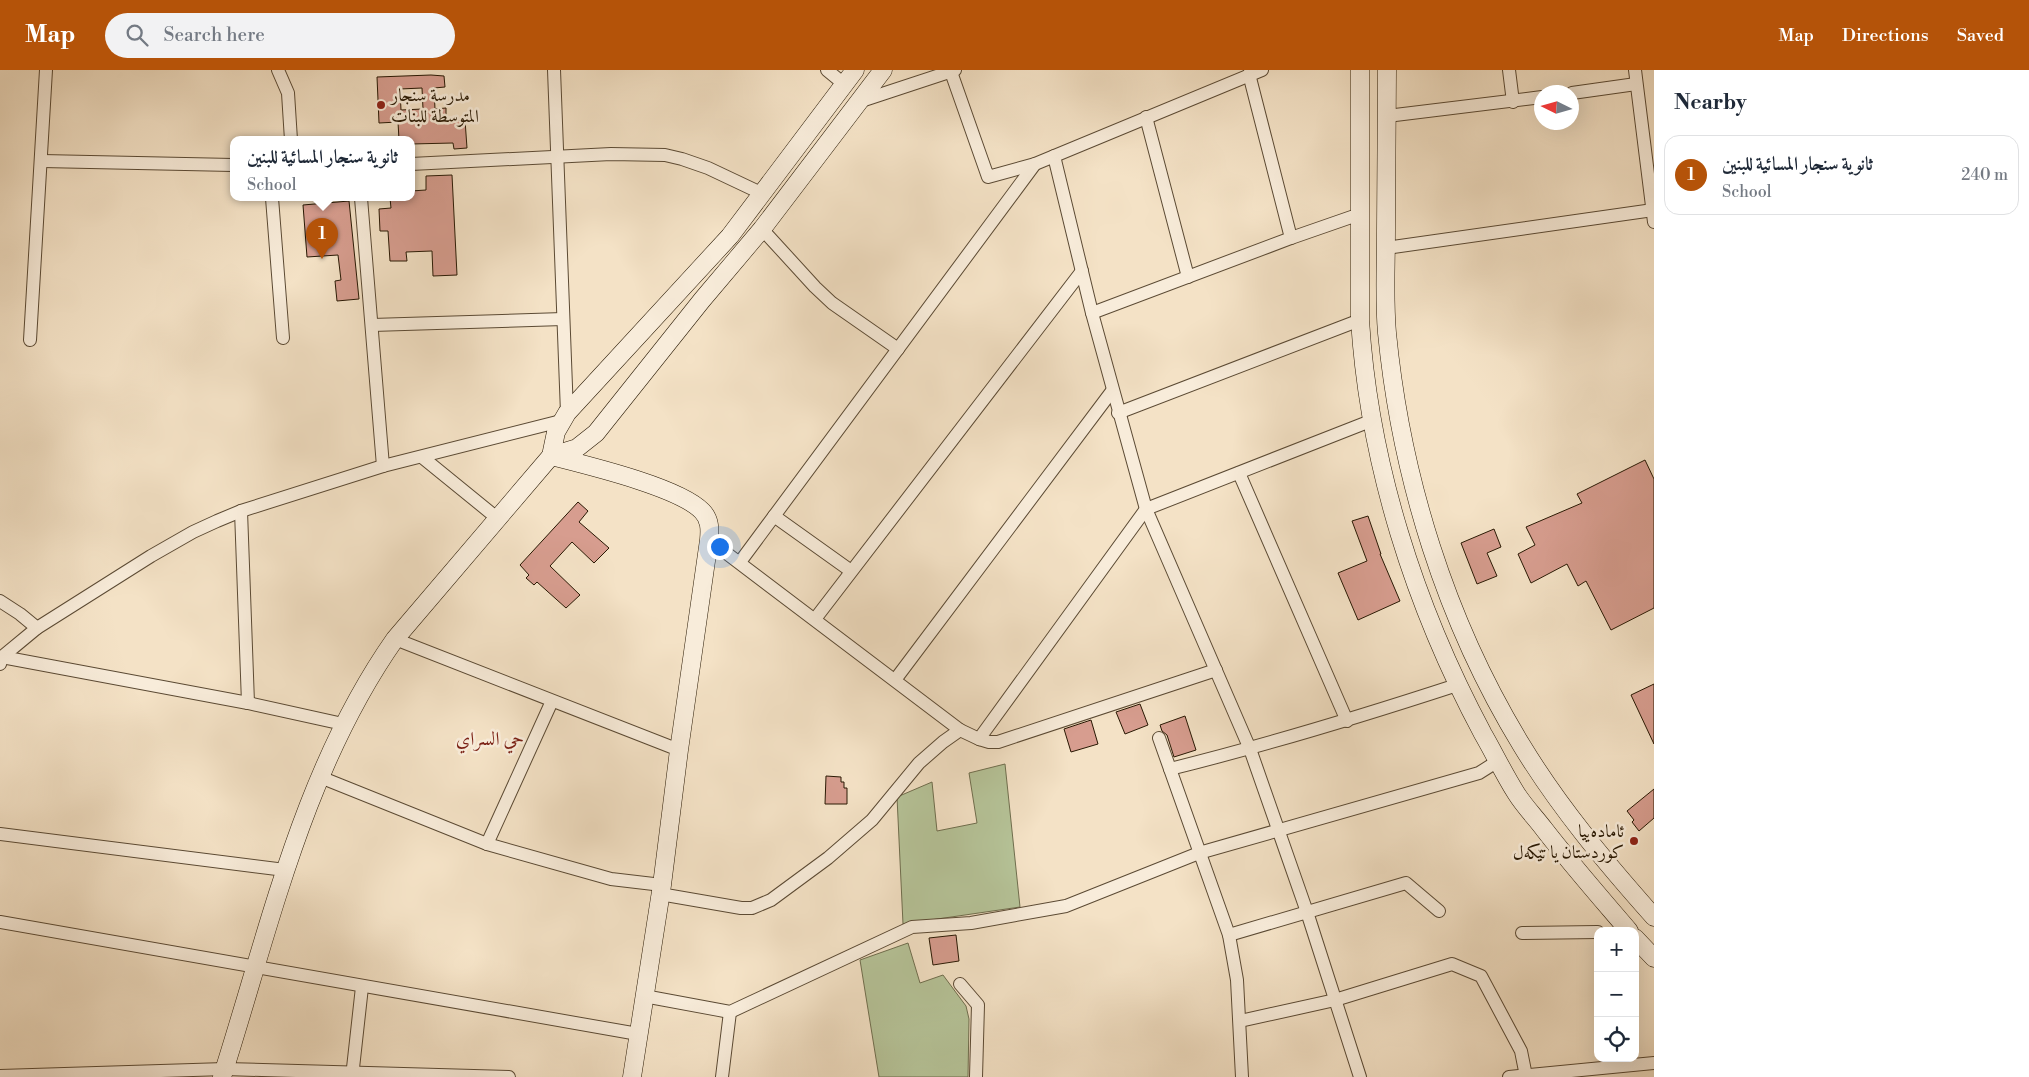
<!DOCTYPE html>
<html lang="en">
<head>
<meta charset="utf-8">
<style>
	body { margin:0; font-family:"Libre Bodoni",Amiri,serif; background:#f2f2f3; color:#1f2937 }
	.controls { position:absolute; right:15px; bottom:15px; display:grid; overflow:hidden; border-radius:10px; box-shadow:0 5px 20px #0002 }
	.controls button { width:45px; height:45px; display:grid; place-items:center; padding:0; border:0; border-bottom:1px solid #e0e1e3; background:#fff; color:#1f2937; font:25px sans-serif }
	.compass { position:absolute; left:1534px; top:15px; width:45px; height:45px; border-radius:50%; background:#fff; box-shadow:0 5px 20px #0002; rotate:275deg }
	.you { position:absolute; left:719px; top:476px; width:18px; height:18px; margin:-12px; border:4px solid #fff; border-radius:50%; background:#1a73e8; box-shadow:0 0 0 8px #1a73e833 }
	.badge { display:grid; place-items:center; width:32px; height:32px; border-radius:50%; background:#b45309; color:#fff; font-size:16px; font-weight:700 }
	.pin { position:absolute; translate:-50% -41px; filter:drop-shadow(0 1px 2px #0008) }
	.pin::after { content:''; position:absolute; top:26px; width:18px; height:15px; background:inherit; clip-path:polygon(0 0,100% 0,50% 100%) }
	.popup { position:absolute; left:230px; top:66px; width:185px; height:65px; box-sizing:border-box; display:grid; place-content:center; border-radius:10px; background:#fff; filter:drop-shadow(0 1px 4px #0005); font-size:16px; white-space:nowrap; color:#747a83 }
	.popup b { font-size:19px; color:#1f2937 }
	.popup::after { content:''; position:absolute; left:50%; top:100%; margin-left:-10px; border:10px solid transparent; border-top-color:#fff }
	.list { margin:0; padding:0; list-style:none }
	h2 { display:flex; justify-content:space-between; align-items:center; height:65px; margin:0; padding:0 20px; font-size:21px }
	h2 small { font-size:16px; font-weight:400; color:#747a83 }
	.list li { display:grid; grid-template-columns:32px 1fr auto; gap:15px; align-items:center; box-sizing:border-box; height:80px; margin:0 10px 10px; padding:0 10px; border:1px solid #e0e1e3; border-radius:15px }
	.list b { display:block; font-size:19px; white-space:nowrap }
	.list p { margin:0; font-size:16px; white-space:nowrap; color:#747a83 }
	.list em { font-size:16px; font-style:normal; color:#747a83 }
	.icon { flex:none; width:28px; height:28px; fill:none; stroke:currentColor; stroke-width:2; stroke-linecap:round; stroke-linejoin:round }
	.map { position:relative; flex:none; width:1654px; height:1007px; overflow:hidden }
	header { display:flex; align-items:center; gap:30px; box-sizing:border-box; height:70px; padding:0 25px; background:#b45309; color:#fff }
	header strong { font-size:24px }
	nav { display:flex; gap:28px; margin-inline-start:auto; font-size:18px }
	.search { width:350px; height:45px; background:#f2f2f3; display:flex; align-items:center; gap:12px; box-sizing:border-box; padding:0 18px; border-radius:28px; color:#747a83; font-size:19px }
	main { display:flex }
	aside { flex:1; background:#fff }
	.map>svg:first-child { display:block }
	.green { fill:#b6c499; stroke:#6f6e4e }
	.building { fill:#d79d8f; stroke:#281803; fill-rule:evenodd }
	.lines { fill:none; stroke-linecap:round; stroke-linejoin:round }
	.street-casing { stroke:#5b4a34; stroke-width:14 }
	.secondary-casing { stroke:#281803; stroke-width:19 }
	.street { stroke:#f8ecda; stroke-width:12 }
	.secondary { stroke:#f8ecda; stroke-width:18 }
	.poi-dot { fill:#8f2418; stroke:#f8ecda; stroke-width:2 }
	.labels { text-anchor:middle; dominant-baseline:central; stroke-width:5; stroke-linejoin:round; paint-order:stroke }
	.poi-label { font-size:18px; fill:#281803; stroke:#f8ecda; text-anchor:start }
	.neighbourhood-label { font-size:19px; fill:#7a1f14; stroke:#f8ecda }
</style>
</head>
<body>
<header>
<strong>Map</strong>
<div class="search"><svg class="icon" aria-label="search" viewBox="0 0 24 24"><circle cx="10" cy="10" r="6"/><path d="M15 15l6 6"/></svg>Search here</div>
<nav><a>Map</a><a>Directions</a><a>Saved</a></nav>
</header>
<main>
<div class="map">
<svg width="1654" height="1007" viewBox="0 0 1654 1007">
	<rect width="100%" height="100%" fill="#f4e2c6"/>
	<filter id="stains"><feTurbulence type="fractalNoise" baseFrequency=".004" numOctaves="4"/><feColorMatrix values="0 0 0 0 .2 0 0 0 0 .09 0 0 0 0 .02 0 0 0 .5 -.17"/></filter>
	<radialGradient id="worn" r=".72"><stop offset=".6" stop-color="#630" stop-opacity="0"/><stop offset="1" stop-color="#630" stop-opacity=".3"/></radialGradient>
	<g class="green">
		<polygon points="1005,694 1020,837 903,854 897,727 932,712 937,761 977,753 969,703"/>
		<polygon points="908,873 920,913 943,905 966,936 969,949 968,1007 879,1007 860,890"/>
	</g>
	<g class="building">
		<path d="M431,5L444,6L445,17L434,18L435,39L446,38V51L465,50L467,78L454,79L453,73L411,74V70H399L398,52L379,53L377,7ZM422,18L423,39L401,40L400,19Z"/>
		<polygon points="452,105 457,205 433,206 432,181 406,182 407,191 390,191 388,161 380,161 379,139 391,138 390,128 411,128 411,121 426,120 426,106"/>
		<polygon points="349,131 359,229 337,231 335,211 341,210 338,185 307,187 303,135"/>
		<polygon points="1645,390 1654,409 1654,538 1611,560 1586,511 1578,516 1567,494 1531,513 1518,484 1535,475 1526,457 1582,433 1577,424"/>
		<polygon points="578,432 588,441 579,452 609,478 594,493 572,472 550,496 580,525 566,538 537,512 534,515 526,508 529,505 520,495"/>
		<polygon points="1368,446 1381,484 1380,484 1400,531 1358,550 1338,503 1367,491 1352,451"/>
		<polygon points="1494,459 1501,477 1487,483 1497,506 1477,514 1461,473"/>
		<polygon points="1654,614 1654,674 1631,625"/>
		<polygon points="1140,634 1148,655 1125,664 1116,642"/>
		<polygon points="1185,646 1196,680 1174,687 1167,665 1162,661 1160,655"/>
		<polygon points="1091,650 1098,674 1071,682 1064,659"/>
		<polygon points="826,706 841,707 841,712 844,712 844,718 847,718 847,734 825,734"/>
		<polygon points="1654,719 1654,748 1639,761 1632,752 1634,750 1627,741"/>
		<polygon points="956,865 959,891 933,895 929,868"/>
	</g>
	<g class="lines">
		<defs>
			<g id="street">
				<polyline points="278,0 288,23 291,70"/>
				<polyline points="554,0 567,343"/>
				<polyline points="827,0 844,14"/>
				<polyline points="1509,0 1513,32"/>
				<polyline points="1635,0 1654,152"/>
				<polyline points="951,2 988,107 1035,94 1262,0"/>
				<polyline points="1249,4 1291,168"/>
				<polyline points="1572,23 1636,14"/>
				<polyline points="858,32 955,0"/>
				<polyline points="1387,46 1542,27"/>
				<polyline points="1146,47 1188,207"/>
				<polyline points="1054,86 1092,243 1146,439 1250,679 1307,842 1360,1007"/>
				<polyline points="42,91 233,95"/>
				<polyline points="411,94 611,84 665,85 682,89 708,98 763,124"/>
				<polyline points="272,128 283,268"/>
				<polyline points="361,128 383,396"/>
				<polyline points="762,159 815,217 832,233 898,279"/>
				<polyline points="1386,178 1653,140"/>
				<polyline points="1092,243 1291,168 1360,144"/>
				<polyline points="372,255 563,249"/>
				<polyline points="30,270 46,0"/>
				<polyline points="1118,343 1360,250"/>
				<polyline points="422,387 497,448"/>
				<polyline points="1239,403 1347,651"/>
				<polyline points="241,441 248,633"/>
				<polyline points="774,446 851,501"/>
				<polyline points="709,470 960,660 979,669 1146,439 1373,350"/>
				<polyline points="740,492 1035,94"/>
				<polyline points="0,531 20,544 37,558"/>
				<polyline points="815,549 1082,201"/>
				<polyline points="395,569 679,680"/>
				<polyline points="2,587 248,633 343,654"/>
				<polyline points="0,594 2,587 37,558 151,486 193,462 217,451 241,441 383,396 561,351"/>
				<polyline points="895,610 1112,321"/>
				<polyline points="1159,668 1229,865 1237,910 1242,1007"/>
				<polyline points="979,669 989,672 998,672 1216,600"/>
				<path d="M1170,699C1267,675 1362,646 1457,615"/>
				<polyline points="320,707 487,774 611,809 662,815"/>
				<polyline points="0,764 285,800"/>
				<polyline points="487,774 552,631"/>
				<polyline points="660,824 741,838 752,838 771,830 828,788 872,750 919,693 943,672 960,660"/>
				<polyline points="0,852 638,964"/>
				<polyline points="1522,863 1598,862"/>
				<polyline points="1229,865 1406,813 1439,841"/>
				<polyline points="960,914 978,935 976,1007"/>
				<polyline points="644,926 730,942 912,857 971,853 1066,836 1199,783 1479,703 1498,691"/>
				<polyline points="1240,951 1335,930 1452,894 1481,906 1521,981 1526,1006"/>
				<polyline points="0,1006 225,999 509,1007"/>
				<polyline points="352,1007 362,917"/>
				<polyline points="722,1007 730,942"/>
				<polyline points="1509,1007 1654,993"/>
			</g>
			<g id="secondary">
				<path d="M1360,0V250C1369,394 1415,537 1483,664C1494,683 1504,704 1516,723C1524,736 1535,747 1544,759C1571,794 1600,827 1629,861"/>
				<path d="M1387,0C1387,54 1386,108 1386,161C1386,195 1384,230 1387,263C1401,407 1446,552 1522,676C1559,737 1606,793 1654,847"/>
				<path d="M551,386C586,395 679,417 702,441C710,449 710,459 709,470L679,680L662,815L632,1007"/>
				<polyline points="551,386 577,378 596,363 702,230 762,159 883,0"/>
				<polyline points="1635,868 1654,888"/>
				<path d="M222,1007C270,857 303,700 395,569L551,386L556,362L567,343L730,166L855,0"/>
			</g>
		</defs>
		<use href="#street" class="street-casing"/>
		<use href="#secondary" class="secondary-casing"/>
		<use href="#street" class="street"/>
		<use href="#secondary" class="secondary"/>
	</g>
	<g class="poi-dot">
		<circle cx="381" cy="35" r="5"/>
		<circle cx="1634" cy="771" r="5"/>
	</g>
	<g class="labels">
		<g class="poi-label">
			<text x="391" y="25">مدرسة سنجار<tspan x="391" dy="21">المتوسطة للبنات</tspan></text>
			<text x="1624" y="761" text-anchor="end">ئامادەییا<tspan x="1624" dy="21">کوردستان یا تێکەل</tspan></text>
		</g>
		<g class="neighbourhood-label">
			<text x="490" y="669">حي السراي</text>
		</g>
	</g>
	<rect width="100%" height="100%" filter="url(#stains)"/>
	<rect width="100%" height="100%" fill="url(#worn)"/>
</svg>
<div class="controls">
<button>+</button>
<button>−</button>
<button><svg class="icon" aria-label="locate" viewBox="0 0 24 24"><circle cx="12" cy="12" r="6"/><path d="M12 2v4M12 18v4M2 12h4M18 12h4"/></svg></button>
</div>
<svg class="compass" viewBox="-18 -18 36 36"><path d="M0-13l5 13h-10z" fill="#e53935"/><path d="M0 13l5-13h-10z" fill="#747a83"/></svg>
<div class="you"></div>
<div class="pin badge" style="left:322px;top:189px">1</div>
<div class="popup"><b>ثانوية سنجار المسائية للبنين</b>School</div>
</div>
<aside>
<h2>Nearby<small></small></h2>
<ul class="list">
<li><span class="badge">1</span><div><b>ثانوية سنجار المسائية للبنين</b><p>School</p></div><em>240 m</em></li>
</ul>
</aside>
</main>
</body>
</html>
